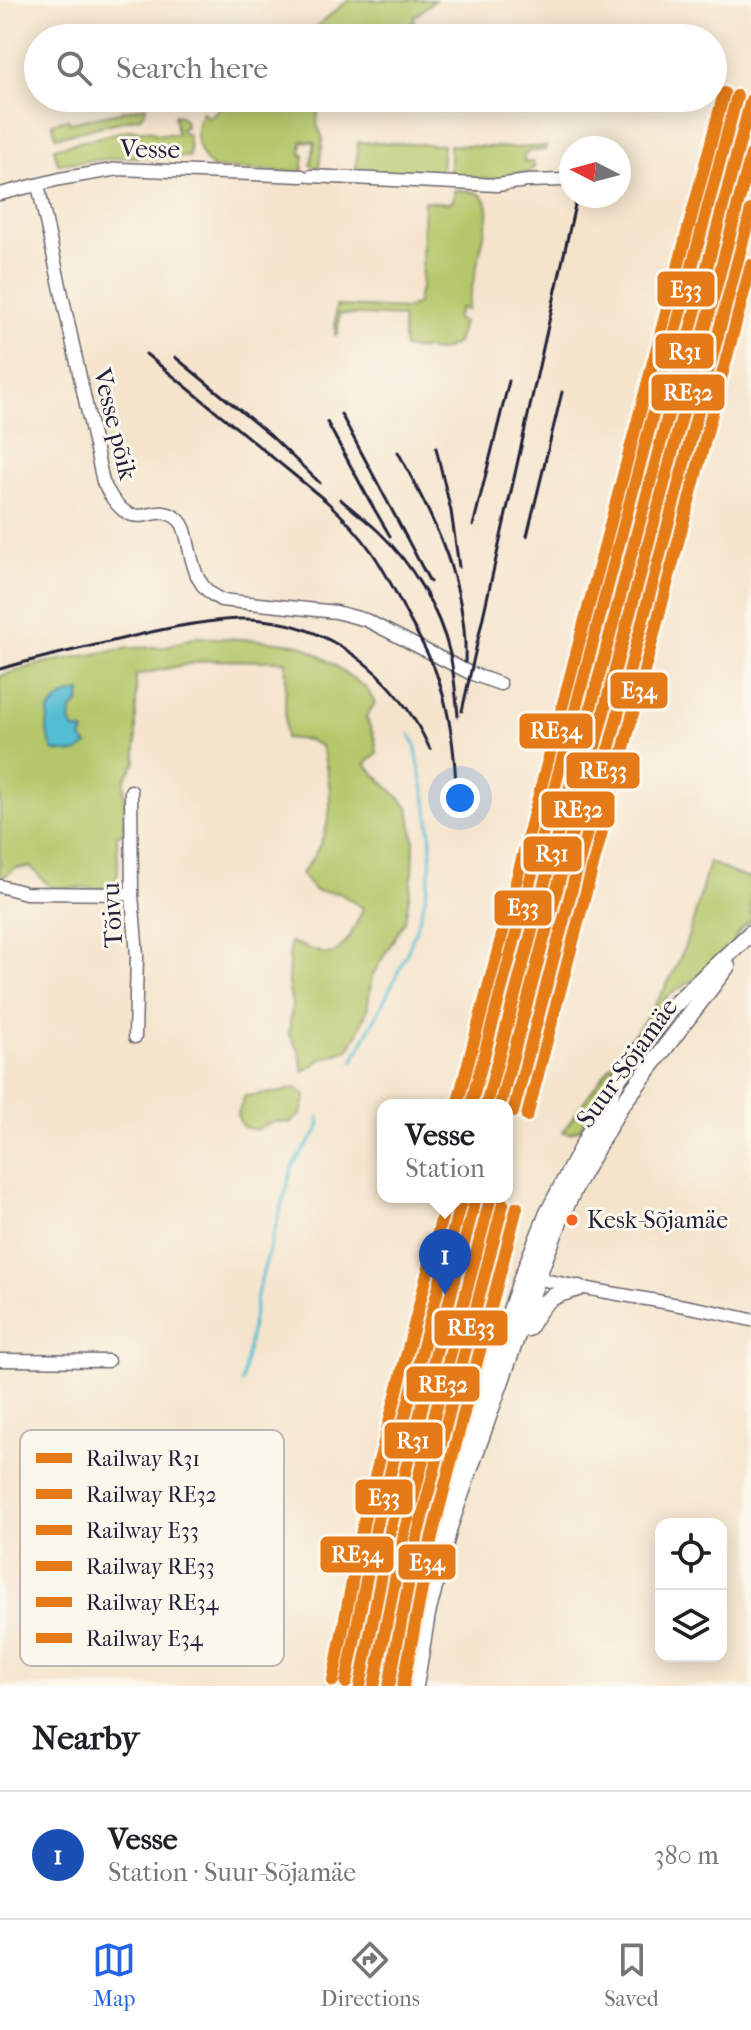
<!DOCTYPE html>
<html lang="en">
<head>
<meta charset="utf-8">
<style>
	body { margin:0; font-family:"IM FELL French Canon",serif; background:#f2f2f2; color:#202124 }
	.controls { position:absolute; right:24px; bottom:24px; display:grid; overflow:hidden; border-radius:16px; box-shadow:0 4px 20px #0003 }
	.controls button { width:72px; height:72px; display:grid; place-items:center; padding:0; border:0; border-bottom:2px solid #e0e0e0; background:#fff; color:#202124; font:40px sans-serif }
	.compass { position:absolute; left:559px; top:136px; width:72px; height:72px; border-radius:50%; background:#fff; box-shadow:0 4px 20px #0003; rotate:276deg }
	.you { position:absolute; left:460px; top:798px; width:28px; height:28px; margin:-20px; border:6px solid #fff; border-radius:50%; background:#1a73e8; box-shadow:0 0 0 12px #1a73e833 }
	.badge { display:grid; place-items:center; width:52px; height:52px; border-radius:50%; background:#2563eb; color:#fff; font-size:26px; font-weight:700 }
	.pin { position:absolute; translate:-50% -66px; filter:drop-shadow(0 2px 4px #0008) }
	.pin::after { content:''; position:absolute; top:42px; width:28px; height:24px; background:inherit; clip-path:polygon(0 0,100% 0,50% 100%) }
	.popup { position:absolute; left:377px; top:1099px; width:136px; height:104px; box-sizing:border-box; display:grid; place-content:center; border-radius:16px; background:#fff; filter:drop-shadow(0 2px 6px #0005); font-size:26px; white-space:nowrap; color:#757577 }
	.popup b { font-size:30px; color:#202124 }
	.popup::after { content:''; position:absolute; left:50%; top:100%; margin-left:-16px; border:16px solid transparent; border-top-color:#fff }
	.list { margin:0; padding:0; list-style:none }
	h2 { display:flex; justify-content:space-between; align-items:center; height:104px; margin:0; padding:0 32px; font-size:34px }
	h2 small { font-size:26px; font-weight:400; color:#757577 }
	.list li { display:grid; grid-template-columns:52px 1fr auto; gap:24px; align-items:center; box-sizing:border-box; height:128px; padding:0 32px; border-top:2px solid #e0e0e0 }
	.list b { display:block; font-size:30px; white-space:nowrap }
	.list p { margin:0; font-size:26px; white-space:nowrap; color:#757577 }
	.list em { font-size:26px; font-style:normal; color:#757577 }
	.icon { flex:none; width:44px; height:44px; fill:none; stroke:currentColor; stroke-width:2; stroke-linecap:round; stroke-linejoin:round }
	.map { position:relative; flex:none; width:751px; height:1686px; overflow:hidden }
	.search { position:absolute; background:#fff; box-shadow:0 4px 20px #0003; left:24px; right:24px; top:24px; height:88px; display:flex; align-items:center; gap:20px; box-sizing:border-box; padding:0 28px; border-radius:44px; color:#757577; font-size:30px }
	.sheet { height:232px; background:#fff }
	nav { display:flex; justify-content:space-around; align-items:center; box-sizing:border-box; height:112px; border-top:2px solid #e0e0e0; background:#fff; font-size:22px; color:#757577 }
	nav a { display:grid; justify-items:center; gap:4px }
	nav .on { color:#2563eb }
	.map>svg:first-child { display:block }
	.green { fill:#b5c76b; stroke:#6c7453; stroke-width:2 }
	.water { fill:#55bdd3; stroke:#3c7087; stroke-width:2 }
	.lines { fill:none; stroke-linecap:round; stroke-linejoin:round }
	.stream { stroke:#55bdd3; stroke-width:3 }
	.minor-casing { stroke:#6c666e; stroke-width:15 }
	.major-casing { stroke:#6c666e; stroke-width:19 }
	.minor { stroke:#fff; stroke-width:12 }
	.major { stroke:#fff; stroke-width:16 }
	.rail { stroke:#22223b; stroke-width:3 }
	.rail-1-casing { stroke:#fbf7ec; stroke-width:18 }
	.rail-2-casing { stroke:#fbf7ec; stroke-width:18 }
	.rail-3-casing { stroke:#fbf7ec; stroke-width:18 }
	.rail-4-casing { stroke:#fbf7ec; stroke-width:18 }
	.rail-5-casing { stroke:#fbf7ec; stroke-width:18 }
	.rail-6-casing { stroke:#fbf7ec; stroke-width:18 }
	.rail-1 { stroke:#e57b18; stroke-width:12 }
	.rail-2 { stroke:#e57b18; stroke-width:12 }
	.rail-3 { stroke:#e57b18; stroke-width:12 }
	.rail-4 { stroke:#e57b18; stroke-width:12 }
	.rail-5 { stroke:#e57b18; stroke-width:12 }
	.rail-6 { stroke:#e57b18; stroke-width:12 }
	.bus-dot { fill:#f26522; stroke:#fbf7ec; stroke-width:3 }
	.labels { text-anchor:middle; dominant-baseline:central; stroke-width:6; stroke-linejoin:round; paint-order:stroke }
	.bus-label { font-size:24px; fill:#22223b; stroke:#fbf7ec; text-anchor:start }
	.street-label { font-size:26px; fill:#22223b; stroke:#fbf7ec }
	.key { fill:#fbf7ec; stroke:#bab7b7; stroke-width:2 }
	.key-label { font-size:22px; fill:#22223b }
	.line-badge { stroke:#fbf7ec; stroke-width:3 }
	.badge-label { font-size:22px; text-anchor:middle; font-weight:bold; fill:#fff }
</style>
</head>
<body>
<div class="map">
<svg width="751" height="1686" viewBox="0 0 751 1686">
	<rect width="100%" height="100%" fill="#fbf7ec"/>
	<filter id="ink" filterUnits="userSpaceOnUse"><feTurbulence type="fractalNoise" baseFrequency=".0125" numOctaves="2"/><feDisplacementMap in="SourceGraphic" scale="16" xChannelSelector="R" yChannelSelector="G"/><feConvolveMatrix kernelMatrix="1 2 1 2 8 2 1 2 1" color-interpolation-filters="sRGB"/></filter>
	<filter id="wash" filterUnits="userSpaceOnUse"><feTurbulence type="fractalNoise" baseFrequency=".006" numOctaves="4" result="noise"/><feDisplacementMap in="SourceGraphic" scale="32" xChannelSelector="R" yChannelSelector="G"/><feGaussianBlur stdDeviation="1.8" result="paint"/><feColorMatrix in="noise" values="0 0 0 0 0 0 0 0 0 0 0 0 0 0 0 0 0 1.4 0 .05"/><feComposite in="paint" operator="in"/></filter>
	<g filter="url(#wash)">
		<rect width="100%" height="100%" fill="#f5e4cc"/>
		<g class="green">
			<polygon points="348,0 435,0 414,17 414,21 391,38 303,38"/>
			<path d="M232,98H319L317,125L323,139L319,167L311,166L315,142L302,141L301,154L304,155L302,172L213,168C196,157 192,130 203,112L208,118Z"/>
			<polygon points="146,106 145,112 140,117 56,137 52,123 68,119 69,123"/>
			<polygon points="174,115 181,116 185,121 186,127 181,128 183,133 188,134 190,150 189,157 126,157 58,164 54,148 128,130 149,130 157,134 177,134"/>
			<polygon points="358,142 443,145 441,169 436,177 358,174 356,167"/>
			<polygon points="450,145 514,148 546,146 545,150 531,151 524,155 524,162 533,162 534,167 529,173 516,174 500,179 451,178 450,177"/>
			<path d="M454,190C476,191 490,191 488,217L467,310L460,308L456,319L463,322L457,343L441,351L404,348L402,317L339,314L338,335H335L336,306L407,309L417,304L419,291L421,290L424,201L449,203L454,199Z"/>
			<path d="M196,637L261,640L302,645L330,662L366,688L375,703L366,717L375,739L377,753L365,764L409,808L414,840L413,871L405,920L372,976L367,1010L358,1033L348,1050L322,1059L303,1072L299,1050L289,1034L292,1005L288,983L290,942C297,944 322,954 328,954C345,953 358,921 363,908L339,893L315,891L301,874C335,832 336,796 321,746L308,740L285,738L286,661L208,660L136,675V762L125,779L123,833L117,835L118,871L116,882L109,888H51L31,867L16,868L0,879V676L43,663L129,648L164,647Z"/>
			<path d="M709,862L735,874L751,879V920L737,934L733,946L698,977L666,997L658,1014L603,1092L580,1129L570,1133L563,1132C599,1075 650,1024 678,963C692,930 700,897 709,862Z"/>
			<path d="M296,1088L306,1096L301,1114L290,1123C277,1120 267,1122 256,1130L243,1127L237,1115L245,1096L281,1092Z"/>
		</g>
		<path class="water" d="M81,692L79,703L71,710L70,722L75,730L84,731L81,738L88,745L76,753L54,751C51,744 47,738 47,729C47,723 49,719 48,712C57,700 66,693 81,692Z"/>
		<g class="lines">
			<g class="stream">
				<path d="M353,1062C385,996 428,930 431,855C432,818 421,780 415,744L410,734"/>
				<polyline points="242,1383 258,1290 293,1165 317,1132 320,1123 318,1116"/>
			</g>
		</g>
	</g>
	<g filter="url(#ink)">
		<g class="lines">
			<defs>
				<g id="minor">
					<polyline points="311,176 497,185 527,181 564,180"/>
					<path d="M38,185L103,482C134,545 152,496 179,520C185,526 186,534 188,543C194,569 196,587 221,600L336,612L366,620L470,673L500,684"/>
					<polyline points="0,194 60,179 118,169 302,176"/>
					<polyline points="131,791 132,894 137,956 135,1037"/>
					<polyline points="0,886 26,893 132,894"/>
					<path d="M531,1277C604,1294 678,1302 751,1320"/>
					<polyline points="0,1360 108,1361"/>
				</g>
				<g id="major">
					<path d="M528,1328C544,1300 547,1296 579,1288"/>
					<polyline points="401,1686 415,1614 439,1521 523,1275 548,1213 617,1080 671,1008 751,933"/>
					<polyline points="415,1686 427,1614 450,1524 543,1262 562,1214 578,1180 619,1108 727,966"/>
				</g>
			</defs>
			<use href="#minor" class="minor-casing"/>
			<use href="#major" class="major-casing"/>
			<use href="#minor" class="minor"/>
			<use href="#major" class="major"/>
			<g class="rail">
				<path d="M146,354L326,501C367,538 383,566 407,615C417,633 427,651 435,670C449,706 454,745 456,784"/>
				<polyline points="175,357 271,436 320,483"/>
				<polyline points="341,414 430,582"/>
				<polyline points="327,422 369,500 390,536"/>
				<polyline points="436,448 451,511 459,567"/>
				<path d="M398,452C434,518 468,585 465,662"/>
				<path d="M340,499C353,510 366,520 378,531C412,563 439,609 450,654C454,674 456,695 458,716"/>
				<polyline points="473,526 509,381"/>
				<polyline points="527,536 562,392"/>
				<path d="M0,669C37,658 75,650 113,641C154,631 196,621 239,619C325,617 396,674 430,749"/>
				<polyline points="462,711 577,196"/>
			</g>
			<defs>
				<g id="rail-1">
					<polyline points="486,1105 751,100"/>
					<polyline points="360,1686 391,1527 476,1197"/>
				</g>
				<g id="rail-2">
					<polyline points="500,1105 751,155"/>
					<polyline points="374,1686 405,1530 490,1200"/>
				</g>
				<g id="rail-3">
					<polyline points="472,1101 737,96"/>
					<polyline points="346,1683 377,1524 462,1197"/>
				</g>
				<g id="rail-4">
					<polyline points="513,1112 751,210"/>
					<polyline points="389,1686 418,1533 503,1204"/>
				</g>
				<g id="rail-5">
					<polyline points="459,1098 724,93"/>
					<polyline points="333,1681 364,1520 447,1197"/>
				</g>
				<g id="rail-6">
					<polyline points="527,1116 751,265"/>
					<polyline points="403,1686 432,1536 517,1207"/>
				</g>
			</defs>
			<use href="#rail-1" class="rail-1-casing"/>
			<use href="#rail-2" class="rail-2-casing"/>
			<use href="#rail-3" class="rail-3-casing"/>
			<use href="#rail-4" class="rail-4-casing"/>
			<use href="#rail-5" class="rail-5-casing"/>
			<use href="#rail-6" class="rail-6-casing"/>
			<use href="#rail-1" class="rail-1"/>
			<use href="#rail-2" class="rail-2"/>
			<use href="#rail-3" class="rail-3"/>
			<use href="#rail-4" class="rail-4"/>
			<use href="#rail-5" class="rail-5"/>
			<use href="#rail-6" class="rail-6"/>
		</g>
	</g>
	<circle class="bus-dot" cx="572" cy="1220" r="7"/>
	<g class="labels">
		<g class="bus-label">
			<text x="587" y="1220">Kesk-Sõjamäe</text>
		</g>
		<g class="street-label">
			<text transform="translate(150 149) rotate(1)">Vesse</text>
			<text transform="translate(115 424) rotate(76)">Vesse põik</text>
			<text transform="translate(112 915) rotate(-93)">Tõivu</text>
			<text transform="translate(627 1063) rotate(-54)">Suur-Sõjamäe</text>
		</g>
	</g>
	<rect x="20" y="1430" width="264" height="236" rx="12" class="key"/>
	<rect x="36" y="1453" width="36" height="10" fill="#e57b18"/>
	<rect x="36" y="1489" width="36" height="10" fill="#e57b18"/>
	<rect x="36" y="1525" width="36" height="10" fill="#e57b18"/>
	<rect x="36" y="1561" width="36" height="10" fill="#e57b18"/>
	<rect x="36" y="1597" width="36" height="10" fill="#e57b18"/>
	<rect x="36" y="1633" width="36" height="10" fill="#e57b18"/>
	<g class="key-label">
		<text x="86" y="1466">Railway R31</text>
		<text x="86" y="1502">Railway RE32</text>
		<text x="86" y="1538">Railway E33</text>
		<text x="86" y="1574">Railway RE33</text>
		<text x="86" y="1610">Railway RE34</text>
		<text x="86" y="1646">Railway E34</text>
	</g>
	<g class="line-badge">
		<rect x="656" y="270" width="60" height="38" rx="8" fill="#e57b18"/>
		<rect x="654" y="332" width="61" height="38" rx="8" fill="#e57b18"/>
		<rect x="650" y="373" width="76" height="39" rx="8" fill="#e57b18"/>
		<rect x="609" y="671" width="60" height="39" rx="8" fill="#e57b18"/>
		<rect x="518" y="712" width="76" height="38" rx="8" fill="#e57b18"/>
		<rect x="565" y="751" width="76" height="39" rx="8" fill="#e57b18"/>
		<rect x="540" y="790" width="76" height="39" rx="8" fill="#e57b18"/>
		<rect x="522" y="835" width="61" height="38" rx="8" fill="#e57b18"/>
		<rect x="493" y="889" width="60" height="38" rx="8" fill="#e57b18"/>
		<rect x="433" y="1309" width="76" height="38" rx="8" fill="#e57b18"/>
		<rect x="405" y="1365" width="76" height="38" rx="8" fill="#e57b18"/>
		<rect x="383" y="1421" width="61" height="39" rx="8" fill="#e57b18"/>
		<rect x="354" y="1478" width="60" height="38" rx="8" fill="#e57b18"/>
		<rect x="319" y="1535" width="76" height="39" rx="8" fill="#e57b18"/>
		<rect x="397" y="1543" width="60" height="38" rx="8" fill="#e57b18"/>
	</g>
	<g class="badge-label">
		<text x="686" y="297">E33</text>
		<text x="685" y="359">R31</text>
		<text x="688" y="400">RE32</text>
		<text x="639" y="698">E34</text>
		<text x="556" y="738">RE34</text>
		<text x="603" y="778">RE33</text>
		<text x="578" y="817">RE32</text>
		<text x="552" y="861">R31</text>
		<text x="523" y="915">E33</text>
		<text x="471" y="1335">RE33</text>
		<text x="443" y="1392">RE32</text>
		<text x="413" y="1448">R31</text>
		<text x="384" y="1505">E33</text>
		<text x="357" y="1562">RE34</text>
		<text x="427" y="1570">E34</text>
	</g>
</svg>
<div class="controls">
<button><svg class="icon" aria-label="locate" viewBox="0 0 24 24"><circle cx="12" cy="12" r="6"/><path d="M12 2v4M12 18v4M2 12h4M18 12h4"/></svg></button>
<button><svg class="icon" aria-label="layers" viewBox="0 0 24 24"><path d="M12 4l9 5-9 5-9-5zM3 14l9 5 9-5"/></svg></button>
</div>
<svg class="compass" viewBox="-18 -18 36 36"><path d="M0-13l5 13h-10z" fill="#e53935"/><path d="M0 13l5-13h-10z" fill="#757577"/></svg>
<div class="you"></div>
<div class="pin badge" style="left:445px;top:1295px;background:#1a4fb4">1</div>
<div class="popup"><b>Vesse</b>Station</div>
<div class="search"><svg class="icon" aria-label="search" viewBox="0 0 24 24"><circle cx="10" cy="10" r="6"/><path d="M15 15l6 6"/></svg>Search here</div>
</div>
<section class="sheet">
<h2>Nearby<small></small></h2>
<ul class="list">
<li><span class="badge" style="background:#1a4fb4">1</span><div><b>Vesse</b><p>Station · Suur-Sõjamäe</p></div><em>380 m</em></li>
</ul>
</section>
<nav>
<a class="on"><svg class="icon" aria-label="map" viewBox="0 0 24 24"><path d="M3 6l6-2 6 2 6-2v14l-6 2-6-2-6 2zM9 4v14M15 6v14"/></svg>Map</a>
<a><svg class="icon" aria-label="directions" viewBox="0 0 24 24"><path d="M12 3l9 9-9 9-9-9zM9 14v-3h6M13 9l2 2-2 2"/></svg>Directions</a>
<a><svg class="icon" aria-label="saved" viewBox="0 0 24 24"><path d="M7 4h10v16l-5-4-5 4z"/></svg>Saved</a>
</nav>
</body>
</html>
